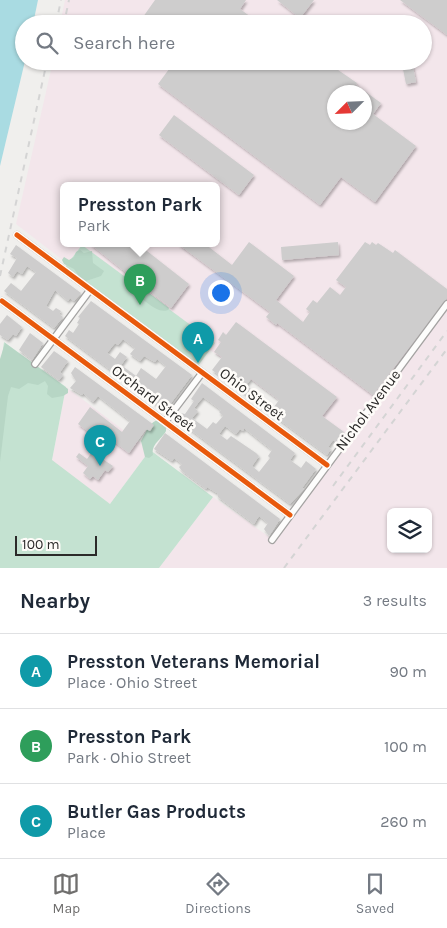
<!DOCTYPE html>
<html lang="en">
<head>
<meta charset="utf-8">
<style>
	body { margin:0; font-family:Karla,sans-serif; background:#f6f6f7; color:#1f2937 }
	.controls { position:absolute; right:15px; bottom:15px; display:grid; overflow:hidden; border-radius:8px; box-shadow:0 1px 4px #0004 }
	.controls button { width:45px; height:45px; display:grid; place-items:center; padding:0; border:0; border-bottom:1px solid #e0e1e3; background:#fff; color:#1f2937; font:25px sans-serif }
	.compass { position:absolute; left:327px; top:85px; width:45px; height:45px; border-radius:50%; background:#fff; box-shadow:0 1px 4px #0004; rotate:246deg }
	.scale { position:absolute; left:15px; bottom:12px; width:82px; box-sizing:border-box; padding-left:5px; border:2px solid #2b2a29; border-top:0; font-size:14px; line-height:18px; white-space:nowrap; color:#2b2a29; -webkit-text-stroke:4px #fefcf9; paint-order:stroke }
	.you { position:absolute; left:220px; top:292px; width:18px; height:18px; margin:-12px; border:4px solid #fff; border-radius:50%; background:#1a73e8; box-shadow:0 0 0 8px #1a73e833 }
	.badge { display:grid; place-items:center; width:32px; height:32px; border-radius:50%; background:#706f6e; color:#fff; font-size:16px; font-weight:700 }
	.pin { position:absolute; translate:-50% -41px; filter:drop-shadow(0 1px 2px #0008) }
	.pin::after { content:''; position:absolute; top:26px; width:18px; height:15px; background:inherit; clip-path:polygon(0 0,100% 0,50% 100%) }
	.popup { position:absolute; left:60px; top:182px; width:160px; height:65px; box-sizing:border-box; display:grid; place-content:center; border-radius:8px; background:#fff; filter:drop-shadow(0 1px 4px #0005); font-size:16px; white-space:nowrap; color:#747a83 }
	.popup b { font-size:19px; color:#1f2937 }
	.popup::after { content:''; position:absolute; left:50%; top:100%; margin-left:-10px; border:10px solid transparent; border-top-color:#fff }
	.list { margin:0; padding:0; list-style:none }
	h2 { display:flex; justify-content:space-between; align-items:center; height:65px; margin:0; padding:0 20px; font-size:21px }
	h2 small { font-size:16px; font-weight:400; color:#747a83 }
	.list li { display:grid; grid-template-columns:32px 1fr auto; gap:15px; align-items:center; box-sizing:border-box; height:75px; padding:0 20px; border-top:1px solid #e0e1e3 }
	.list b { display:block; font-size:19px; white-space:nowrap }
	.list p { margin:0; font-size:16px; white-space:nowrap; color:#747a83 }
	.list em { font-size:16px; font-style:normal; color:#747a83 }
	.icon { flex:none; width:28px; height:28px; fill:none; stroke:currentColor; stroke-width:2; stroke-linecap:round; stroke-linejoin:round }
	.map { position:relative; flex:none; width:447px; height:568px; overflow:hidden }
	.search { position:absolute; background:#fff; box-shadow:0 1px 4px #0004; left:15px; right:15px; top:15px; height:55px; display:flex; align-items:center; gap:12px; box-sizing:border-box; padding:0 18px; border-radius:28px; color:#747a83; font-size:19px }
	.sheet { height:290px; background:#fff }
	nav { display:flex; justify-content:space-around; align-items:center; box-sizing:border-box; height:70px; border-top:1px solid #e0e1e3; background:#fff; font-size:14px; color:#747a83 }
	nav a { display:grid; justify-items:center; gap:2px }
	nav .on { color:#706f6e }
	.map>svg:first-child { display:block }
	.industrial { fill:#f3e6eb; fill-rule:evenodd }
	.green { fill:#c4e2d1 }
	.forest { fill:#b7d6c5 }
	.water { fill:#a9dbe2 }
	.building { fill:#cecdcd; fill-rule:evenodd; filter:url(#shadow) }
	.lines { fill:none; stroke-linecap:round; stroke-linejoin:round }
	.minor-casing { stroke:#a4a3a2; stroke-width:8 }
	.minor { stroke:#fdfdfc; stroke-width:5.5 }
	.rail { stroke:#d4d4d4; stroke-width:2; stroke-dasharray:6 6; stroke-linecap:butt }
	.cycleway-casing { stroke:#fefcf9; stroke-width:8 }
	.cycleway { stroke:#e8590c; stroke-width:5 }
	.labels { text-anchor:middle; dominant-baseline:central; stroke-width:5; stroke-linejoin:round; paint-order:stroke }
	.street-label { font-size:15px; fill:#2b2a29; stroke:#fefcf9 }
</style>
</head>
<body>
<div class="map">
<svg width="447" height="568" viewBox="0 0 447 568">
	<defs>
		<filter id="shadow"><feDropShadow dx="1.5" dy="2.5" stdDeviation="1" flood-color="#0004"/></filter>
	</defs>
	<rect width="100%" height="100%" fill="#f0efed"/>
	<g class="industrial">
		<path d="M65,0H447V568H159L213,497L272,539L341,446L210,350L82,245L68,264L16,224L53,61H423V24H60ZM334,92H364V122H334ZM64,186H216V244H64ZM391,512H428V549H391Z"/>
		<polygon points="66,387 150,450 110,504 52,461"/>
	</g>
	<g class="green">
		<polygon points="82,245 215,343 198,366 65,267"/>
		<polygon points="4,342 66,387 52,460 110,504 150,450 213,497 159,568 0,568 0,371"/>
	</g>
	<g class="forest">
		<polygon points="80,250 84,253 92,251 93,263 104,271 101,276 83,282 74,269 64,264 62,260 64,257 69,260 74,257 76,252"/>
		<path d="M136,283L169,308L168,310C156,315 144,297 133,294L130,286Z"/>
		<polygon points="5,343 68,389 68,393 63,396 52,398 47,394 48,386 45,381 38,385 28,383 19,389 11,387 8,396 0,462 0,359"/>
		<path d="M160,419L166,424V431C161,440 151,444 153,455L149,458L145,457L141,441C146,432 150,421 160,419Z"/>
	</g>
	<polygon class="water" points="0,0 38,0 33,24 24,24 25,61 0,166"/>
	<g class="building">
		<polygon points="155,0 246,0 240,9 255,20 252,24 138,24"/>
		<polygon points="277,0 314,0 300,18"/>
		<polygon points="400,0 447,0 447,35"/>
		<path d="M175,61H325L357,83L356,85L381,103L373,114L416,146L375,202L341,177L320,205L158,84ZM334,92H364V122H334Z"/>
		<polygon points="412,62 416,82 406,84 402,64"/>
		<polygon points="174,115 254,175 239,195 159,135"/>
		<polygon points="249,242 294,276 276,300 303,322 310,312 306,309 313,300 317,303 330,287 340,295 346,287 336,280 365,242 370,245 372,242 376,245 378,243 393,253 395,250 447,289 447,298 373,395 277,323 276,325 266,317 270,312 178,244 205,244 232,265"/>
		<polygon points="338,242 339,255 282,260 281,247"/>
		<polygon points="90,244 138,244 189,284 171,308"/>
		<polygon points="16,245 81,293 74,301 70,298 68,301 55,290 46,306 53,311 56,308 61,311 59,314 63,317 54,328 4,291 11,283 21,291 36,272 27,266 22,274 17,271 13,277 8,273 17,258 10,254"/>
		<path d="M91,301L192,375L165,411L65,336L69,330L73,333L79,324L77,323L80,318L78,317ZM123,339L135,348L130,354L140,361L144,356L155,362L157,359L166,366L156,379L141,368L136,376L132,373L121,365L127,357L120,352L115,359L107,353L115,343L118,345Z"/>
		<polygon points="7,315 22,327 16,336 13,334 8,340 0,335 0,324"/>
		<polygon points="236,322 337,397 322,416 344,432 336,442 333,440 328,447 331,449 327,455 255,402 260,396 274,407 279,400 251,379 246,385 252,390 248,396 212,370 222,357 214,352 221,342 218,340 223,332 226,335"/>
		<polygon points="30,333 43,343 32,360 19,350"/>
		<polygon points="54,351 68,361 60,372 63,375 59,380 41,367"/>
		<polygon points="75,367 154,425 150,431 146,429 129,453 104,434 100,440 78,424 90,407 122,432 130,421 98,396 93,402 83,393 82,395 70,388 76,381 71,373"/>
		<path d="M202,383L295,453L290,460L301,468L306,461L316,469L302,488L304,489L290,504L176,419L180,413L185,414L194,401L191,399ZM203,397L221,410L219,412L223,416L216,424L213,422L207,429L192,418L198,411L194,408ZM225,426L236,434L240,429L243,431L244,428L272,450L268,456L270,458L259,472L252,466L259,456L256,453L231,436L227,440L219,434Z"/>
		<polygon points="165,433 280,519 269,536 264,529 268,523 259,516 254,524 218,497 217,493 207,487 206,489 182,471 179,467 182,464 174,458 172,461 154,449"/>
		<polygon points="92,452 113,466 108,472 105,470 98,480 93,476 90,479 83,473 88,466 76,457 79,453 87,459"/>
	</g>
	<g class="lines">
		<defs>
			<g id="minor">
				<polyline points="17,235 327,465"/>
				<polyline points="2,301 290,515"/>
				<polyline points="35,364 90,290"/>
				<polyline points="165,422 202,373"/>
				<polyline points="272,540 447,304"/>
			</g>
		</defs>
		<use href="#minor" class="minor-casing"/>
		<use href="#minor" class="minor"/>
		<g class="rail">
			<polyline points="66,14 69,0"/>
			<polyline points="56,24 61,0"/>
			<polyline points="0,276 47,61"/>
			<polyline points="333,486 447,331"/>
			<polyline points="284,568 447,349"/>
		</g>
		<defs>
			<g id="cycleway">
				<polyline points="17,235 327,465"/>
				<polyline points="2,301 290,515"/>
			</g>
		</defs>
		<use href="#cycleway" class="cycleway-casing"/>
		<use href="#cycleway" class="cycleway"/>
	</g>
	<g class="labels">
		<g class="street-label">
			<text transform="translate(252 394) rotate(37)">Ohio Street</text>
			<text transform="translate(153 398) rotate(37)">Orchard Street</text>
			<text transform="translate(368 410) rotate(-53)">Nichol Avenue</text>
		</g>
	</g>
</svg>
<div class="controls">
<button><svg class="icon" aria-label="layers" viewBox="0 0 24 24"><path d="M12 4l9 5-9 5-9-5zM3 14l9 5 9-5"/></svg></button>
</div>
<svg class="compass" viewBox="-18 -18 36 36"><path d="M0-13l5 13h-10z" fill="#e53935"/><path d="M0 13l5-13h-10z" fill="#747a83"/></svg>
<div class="scale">100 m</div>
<div class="you"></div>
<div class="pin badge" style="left:198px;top:363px;background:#0f9aa8">A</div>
<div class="pin badge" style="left:140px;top:305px;background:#2e9e5b">B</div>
<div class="popup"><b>Presston Park</b>Park</div>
<div class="pin badge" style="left:100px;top:466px;background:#0f9aa8">C</div>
<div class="search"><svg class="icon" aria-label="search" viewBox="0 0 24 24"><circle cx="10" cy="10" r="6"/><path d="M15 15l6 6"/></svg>Search here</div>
</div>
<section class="sheet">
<h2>Nearby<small>3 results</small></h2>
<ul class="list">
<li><span class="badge" style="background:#0f9aa8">A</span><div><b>Presston Veterans Memorial</b><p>Place · Ohio Street</p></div><em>90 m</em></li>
<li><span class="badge" style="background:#2e9e5b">B</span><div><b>Presston Park</b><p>Park · Ohio Street</p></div><em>100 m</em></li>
<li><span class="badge" style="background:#0f9aa8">C</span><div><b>Butler Gas Products</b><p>Place</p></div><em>260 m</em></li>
</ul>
</section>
<nav>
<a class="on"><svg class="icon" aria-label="map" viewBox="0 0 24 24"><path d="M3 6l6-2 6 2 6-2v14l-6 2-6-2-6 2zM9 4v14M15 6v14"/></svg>Map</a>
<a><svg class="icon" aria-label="directions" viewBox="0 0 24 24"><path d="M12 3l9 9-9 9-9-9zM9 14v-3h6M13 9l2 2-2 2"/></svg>Directions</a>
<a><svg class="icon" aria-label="saved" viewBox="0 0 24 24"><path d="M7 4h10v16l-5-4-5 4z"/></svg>Saved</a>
</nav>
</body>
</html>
